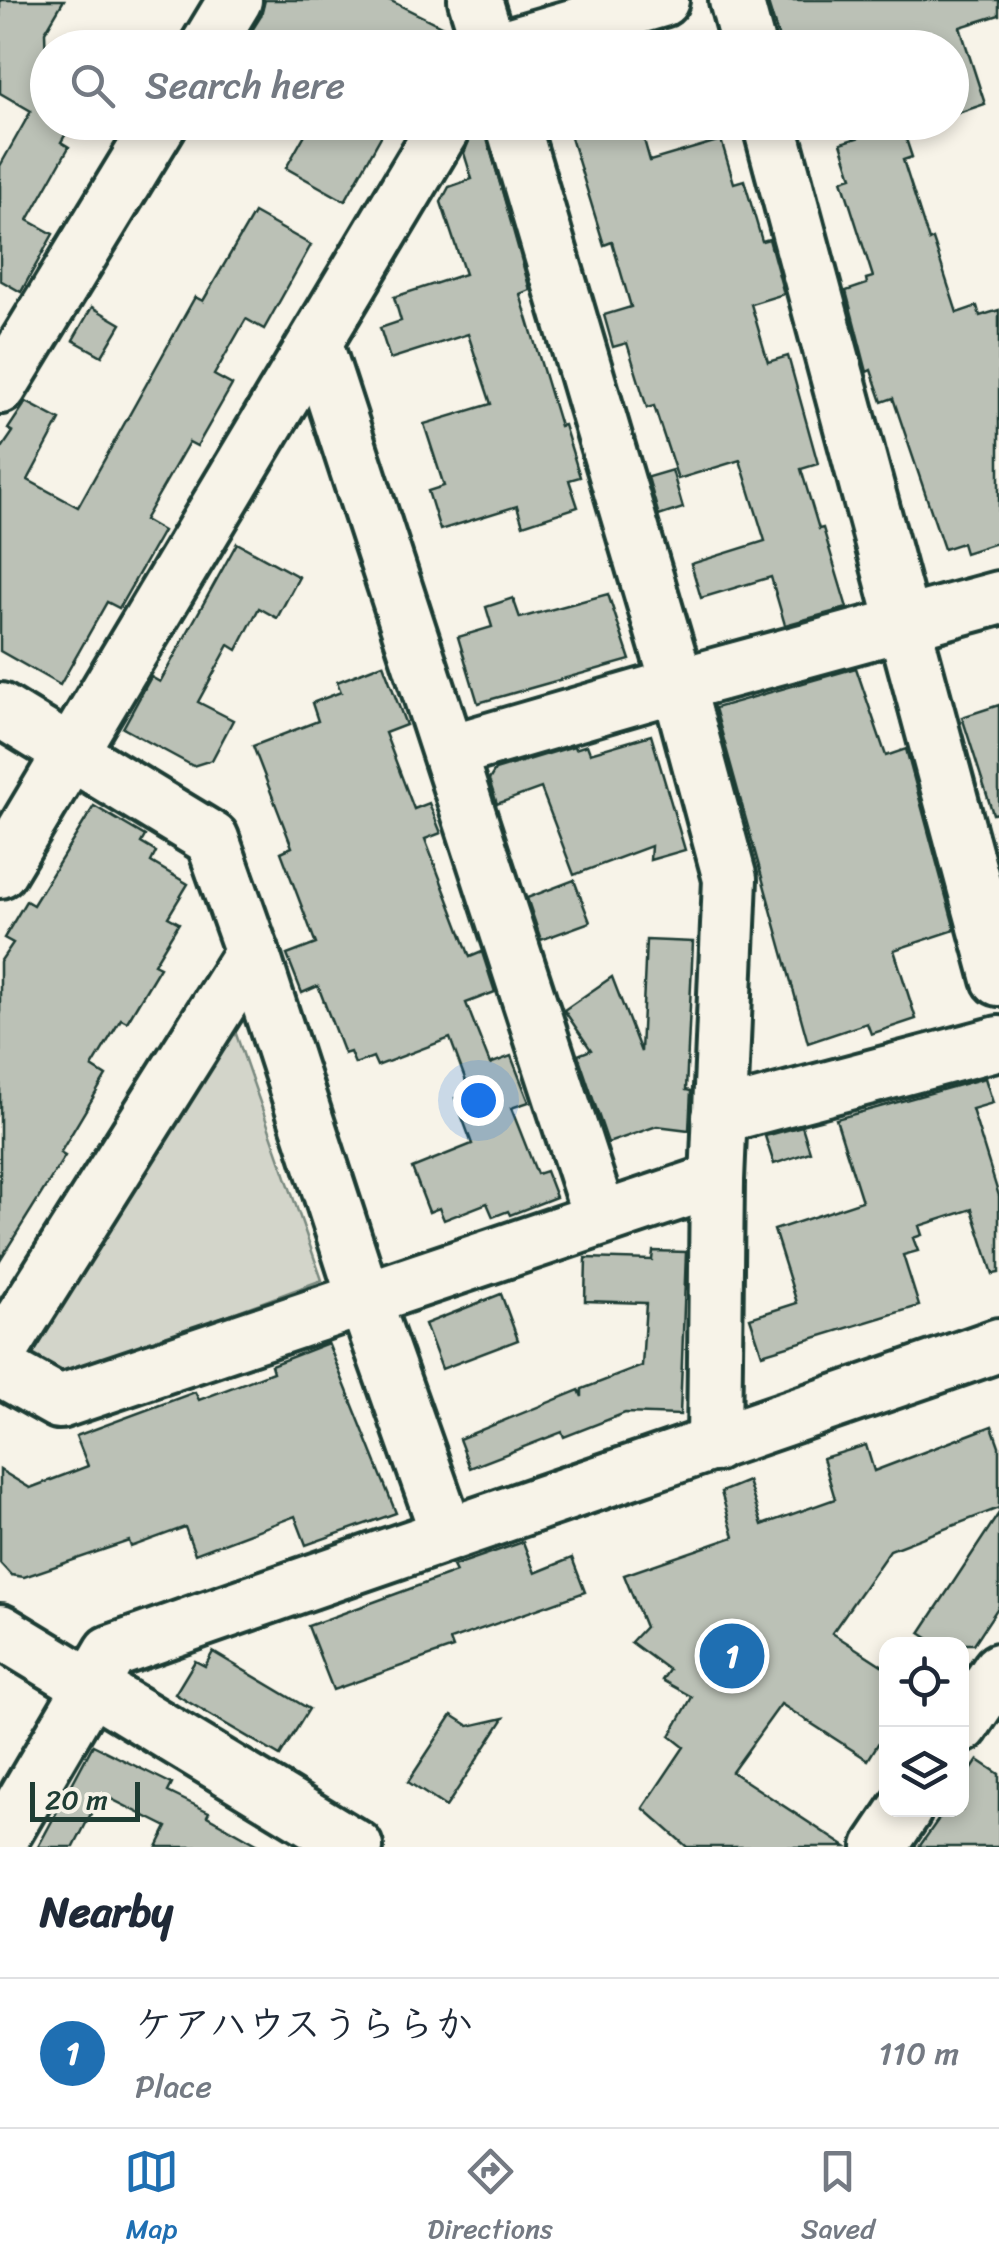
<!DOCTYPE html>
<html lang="en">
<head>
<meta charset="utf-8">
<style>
	body { margin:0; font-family:Sriracha,"Klee One",sans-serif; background:#f6f6f7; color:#1f2937 }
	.controls { position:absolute; right:30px; bottom:30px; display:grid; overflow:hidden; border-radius:20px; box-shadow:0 5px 15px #0003 }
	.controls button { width:90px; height:90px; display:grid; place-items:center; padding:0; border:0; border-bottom:2px solid #e0e1e3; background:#fff; color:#1f2937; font:50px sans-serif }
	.scale { position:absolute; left:30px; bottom:25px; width:110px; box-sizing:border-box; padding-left:10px; border:5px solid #1f3d34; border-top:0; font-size:28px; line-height:35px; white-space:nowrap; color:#1f3d34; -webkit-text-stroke:8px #f7f3e8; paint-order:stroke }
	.you { position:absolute; left:478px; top:1100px; width:35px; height:35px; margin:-25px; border:8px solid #fff; border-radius:50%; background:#1a73e8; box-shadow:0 0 0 15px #1a73e833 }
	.badge { display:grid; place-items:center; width:65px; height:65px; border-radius:50%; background:#1f6fb2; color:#fff; font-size:32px; font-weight:700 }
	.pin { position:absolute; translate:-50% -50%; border:5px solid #fff; box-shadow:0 2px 10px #0006 }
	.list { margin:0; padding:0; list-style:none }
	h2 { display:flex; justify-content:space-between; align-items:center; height:130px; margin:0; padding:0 40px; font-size:42px }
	h2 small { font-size:32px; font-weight:400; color:#747a83 }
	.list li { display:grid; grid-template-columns:65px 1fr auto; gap:30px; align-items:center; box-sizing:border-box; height:150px; padding:0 40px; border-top:2px solid #e0e1e3 }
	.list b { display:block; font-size:38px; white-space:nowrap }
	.list p { margin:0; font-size:32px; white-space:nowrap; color:#747a83 }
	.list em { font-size:32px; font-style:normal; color:#747a83 }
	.icon { flex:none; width:55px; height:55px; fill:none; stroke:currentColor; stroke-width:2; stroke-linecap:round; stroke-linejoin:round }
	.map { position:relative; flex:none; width:999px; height:1847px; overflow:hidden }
	.search { position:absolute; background:#fff; box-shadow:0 5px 15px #0003; left:30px; right:30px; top:30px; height:110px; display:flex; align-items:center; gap:25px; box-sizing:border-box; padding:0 35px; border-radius:55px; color:#747a83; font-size:38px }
	.sheet { height:280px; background:#fff }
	nav { display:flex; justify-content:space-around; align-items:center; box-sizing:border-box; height:140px; border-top:2px solid #e0e1e3; background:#fff; font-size:28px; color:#747a83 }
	nav a { display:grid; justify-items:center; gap:5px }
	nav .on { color:#1f6fb2 }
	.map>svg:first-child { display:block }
	.green { fill:#d3d5ca; stroke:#79897f; stroke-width:2.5 }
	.building { fill:#bbc1b6; stroke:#1f3d34; stroke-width:2.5 }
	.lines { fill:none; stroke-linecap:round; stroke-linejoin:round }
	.minor-casing { stroke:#1f3d34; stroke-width:60 }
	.minor { stroke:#f7f3e8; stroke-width:52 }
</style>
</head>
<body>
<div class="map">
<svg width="999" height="1847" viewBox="0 0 999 1847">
	<rect width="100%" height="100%" fill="#f7f3e8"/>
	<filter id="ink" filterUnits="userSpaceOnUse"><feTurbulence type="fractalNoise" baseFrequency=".01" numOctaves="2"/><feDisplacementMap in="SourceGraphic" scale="20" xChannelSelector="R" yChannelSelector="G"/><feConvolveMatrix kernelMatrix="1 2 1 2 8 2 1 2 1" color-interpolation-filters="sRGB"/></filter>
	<g filter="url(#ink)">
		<polygon class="green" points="229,1014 322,1280 55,1379 14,1347"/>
		<g class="building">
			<polygon points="0,0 64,0 45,32 48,122 73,122 61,142 69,147 28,220 53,234 21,292 0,280 0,166 31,111 0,93"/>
			<polygon points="265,0 389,0 453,32 422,41 424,48 241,48 261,16"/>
			<polygon points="767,0 999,0 999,15 960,27 985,104 952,115 952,48 782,48"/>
			<polygon points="312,122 389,122 345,201 286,168"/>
			<polygon points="477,122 483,123 530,290 520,294 560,426 564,425 580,477 569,480 578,507 523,525 517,506 440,530 428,491 444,486 424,424 491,404 468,334 390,359 380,328 401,321 394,297 465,274 441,202 449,187 472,179 464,153"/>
			<polygon points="572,122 639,122 650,161 721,140 734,183 744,180 762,241 769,239 784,294 751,304 768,362 788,356 818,464 801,469 819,529 823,528 847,608 785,625 771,577 701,598 691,564 765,541 740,460 678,479 654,406 647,408 627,343 613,347 604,315 631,307 612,242 604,245 569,131 574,129"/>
			<polygon points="901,124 912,157 903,160 929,241 933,239 957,313 977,306 980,316 999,310 999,542 965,553 962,543 944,549 893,398 882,402 871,370 867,372 846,291 867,284 866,279 873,277 842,180 852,177 841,143"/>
			<polygon points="254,213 311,245 264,329 246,319 214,375 232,385 197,446 189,442 144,520 163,531 119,608 107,602 60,685 0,651 0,451 13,432 8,429 26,402 60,420 28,480 78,507 195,297 203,301"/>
			<polygon points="92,307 121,324 102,356 73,340"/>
			<polygon points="672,470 683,508 659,516 648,477"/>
			<polygon points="237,543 299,577 277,618 259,608 237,650 229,645 198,702 233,720 212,760 193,766 123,728 151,677 160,682"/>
			<polygon points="608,594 630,660 478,703 458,637 492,627 486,607 513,598 520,618"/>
			<polygon points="383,664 406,725 385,733 414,809 429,803 441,833 425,839 470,957 482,952 495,992 466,1003 490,1064 511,1056 529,1102 511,1108 537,1174 546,1171 556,1197 510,1215 508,1211 493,1217 487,1203 444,1220 439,1208 429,1212 412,1168 472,1144 455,1098 470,1092 450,1038 377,1066 373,1057 355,1064 350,1052 344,1054 318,986 302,993 287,955 316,944 281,852 292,847 253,746 318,721 312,703 341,692 337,682"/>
			<polygon points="856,668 886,756 906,749 955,930 894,950 916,1019 871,1034 867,1023 808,1043 715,708"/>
			<polygon points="999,705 999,813 993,814 962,717"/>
			<polygon points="651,735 685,850 650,860 651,846 574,875 541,788 497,804 489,780 495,770 574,746 575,749 587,745 590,753"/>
			<polygon points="94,806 145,836 141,843 156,852 151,862 188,884 168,917 179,923 154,964 160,967 127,1022 121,1019 92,1067 106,1076 60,1153 65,1156 0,1260 0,962 13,943 4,938 26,901 33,905"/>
			<polygon points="574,880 590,922 541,940 527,898"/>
			<polygon points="646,940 693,942 686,1090 691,1091 689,1130 657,1126 608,1143 578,1055 591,1050 564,1010 612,977 641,1052"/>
			<polygon points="985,1078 993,1103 972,1109 999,1196 999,1273 993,1274 972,1209 919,1226 922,1235 913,1238 918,1251 903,1255 919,1306 762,1354 750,1318 797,1303 774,1230 862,1201 836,1119"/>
			<polygon points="802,1126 810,1152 774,1164 765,1136"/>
			<polygon points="653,1251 686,1252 680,1415 625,1413 564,1437 562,1432 470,1468 459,1439 579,1390 582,1397 582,1389 642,1366 646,1303 585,1301 586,1258 652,1260"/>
			<polygon points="501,1294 518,1340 442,1369 425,1324"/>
			<polygon points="328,1343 396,1513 306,1545 295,1516 195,1554 185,1527 131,1547 129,1541 24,1577 11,1575 0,1563 0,1470 30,1488 88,1466 76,1436 195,1392 199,1400 273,1372 271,1365"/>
			<polygon points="992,1426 999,1446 999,1508 890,1550 832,1633 886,1668 886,1731 868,1760 781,1704 732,1772 846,1847 687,1847 643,1808 684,1747 670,1736 692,1697 662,1680 669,1670 631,1642 645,1627 624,1575 734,1537 721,1492 748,1481 762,1525 835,1499 823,1458 866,1445 874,1471"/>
			<polygon points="999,1513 999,1606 974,1644 937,1644 920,1633"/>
			<polygon points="523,1542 535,1573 572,1558 585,1592 450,1640 453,1648 333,1690 308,1626 456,1572 453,1566"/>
			<polygon points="213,1652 309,1709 280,1756 175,1694 195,1661 205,1666"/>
			<polygon points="452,1715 469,1726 504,1718 446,1807 408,1782"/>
			<polygon points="93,1745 172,1784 168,1792 209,1812 207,1816 262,1847 157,1847 167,1827 101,1794 74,1847 38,1847"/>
			<polygon points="978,1760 999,1774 999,1847 919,1847 945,1810 962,1810 962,1784"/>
		</g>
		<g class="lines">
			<defs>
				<g id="minor">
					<polyline points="475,0 490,48"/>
					<polyline points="736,0 749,48"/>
					<polyline points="206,48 235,0"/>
					<polyline points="497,48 662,0"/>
					<polyline points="512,122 678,685 730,879 717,1180 714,1445"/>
					<polyline points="769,122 999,979"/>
					<polyline points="316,344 600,1218"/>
					<polyline points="0,387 161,122"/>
					<polyline points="0,710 212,839 252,952 364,1298 447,1533"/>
					<polyline points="451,751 678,685 999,598"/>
					<polyline points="0,871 447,122"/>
					<polyline points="719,1117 999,1043"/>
					<polyline points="0,1353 252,952"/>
					<polyline points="0,1369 59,1402 717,1180"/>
					<polyline points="0,1631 356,1847"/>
					<polyline points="962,1726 999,1670"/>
					<path d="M0,1841L111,1652C406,1547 704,1448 999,1345"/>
					<polyline points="880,1847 905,1810"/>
				</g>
			</defs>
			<use href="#minor" class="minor-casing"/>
			<use href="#minor" class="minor"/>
		</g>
	</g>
</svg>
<div class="controls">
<button><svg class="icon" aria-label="locate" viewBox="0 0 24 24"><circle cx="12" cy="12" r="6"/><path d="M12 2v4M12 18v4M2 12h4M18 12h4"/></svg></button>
<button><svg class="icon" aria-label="layers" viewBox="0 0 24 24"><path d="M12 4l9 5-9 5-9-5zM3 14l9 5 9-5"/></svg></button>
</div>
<div class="scale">20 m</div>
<div class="you"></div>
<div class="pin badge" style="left:732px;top:1656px">1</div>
<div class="search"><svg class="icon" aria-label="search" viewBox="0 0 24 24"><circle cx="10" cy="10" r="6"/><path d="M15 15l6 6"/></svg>Search here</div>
</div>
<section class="sheet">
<h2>Nearby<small></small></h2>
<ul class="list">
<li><span class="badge">1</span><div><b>ケアハウスうららか</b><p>Place</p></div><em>110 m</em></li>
</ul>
</section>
<nav>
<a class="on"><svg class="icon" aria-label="map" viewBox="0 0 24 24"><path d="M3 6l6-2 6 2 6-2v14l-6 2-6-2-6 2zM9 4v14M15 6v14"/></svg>Map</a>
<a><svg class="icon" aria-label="directions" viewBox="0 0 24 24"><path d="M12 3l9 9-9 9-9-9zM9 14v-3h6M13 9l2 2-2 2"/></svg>Directions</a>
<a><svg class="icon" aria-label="saved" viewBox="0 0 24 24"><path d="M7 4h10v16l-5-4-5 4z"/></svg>Saved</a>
</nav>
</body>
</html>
